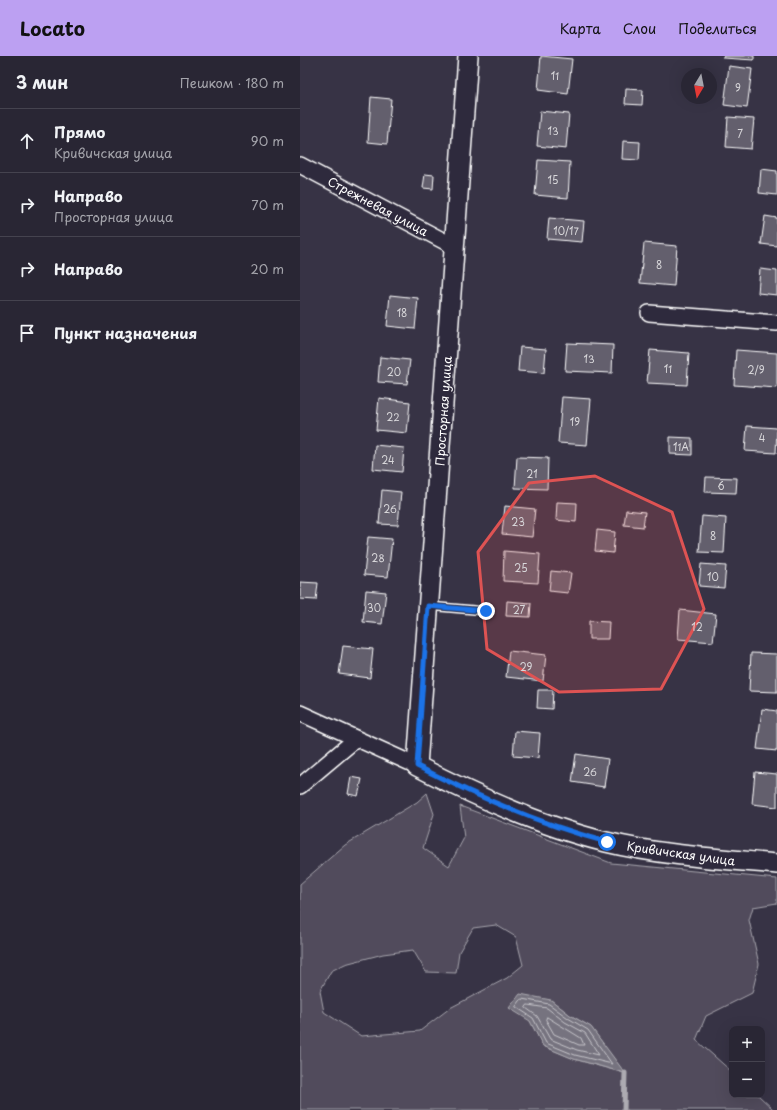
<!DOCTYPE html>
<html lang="ru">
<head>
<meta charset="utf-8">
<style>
	body { margin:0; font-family:"Playpen Sans",sans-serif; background:#353240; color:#f1f3f6 }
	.controls { position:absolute; right:12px; bottom:12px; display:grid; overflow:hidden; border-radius:8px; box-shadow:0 4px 16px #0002 }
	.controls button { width:36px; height:36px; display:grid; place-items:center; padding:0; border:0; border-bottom:1px solid #45434f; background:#292634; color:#f1f3f6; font:20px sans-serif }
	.compass { position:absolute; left:381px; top:12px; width:36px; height:36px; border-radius:50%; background:#292634; box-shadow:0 4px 16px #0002; rotate:190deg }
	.stop { position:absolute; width:12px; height:12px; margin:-9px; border:3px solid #1a73e8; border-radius:50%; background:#fff }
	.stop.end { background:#1a73e8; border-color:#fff; box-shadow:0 1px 4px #0008 }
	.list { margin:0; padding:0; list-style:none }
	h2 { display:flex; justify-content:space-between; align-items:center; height:52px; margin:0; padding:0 16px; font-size:17px }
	h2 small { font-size:13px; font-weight:400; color:#a5a5ac }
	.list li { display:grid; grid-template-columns:26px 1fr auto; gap:12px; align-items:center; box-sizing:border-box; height:64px; padding:0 16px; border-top:1px solid #45434f }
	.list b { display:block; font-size:15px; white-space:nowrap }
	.list p { margin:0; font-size:13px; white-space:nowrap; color:#a5a5ac }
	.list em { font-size:13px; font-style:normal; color:#a5a5ac }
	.icon { flex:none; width:22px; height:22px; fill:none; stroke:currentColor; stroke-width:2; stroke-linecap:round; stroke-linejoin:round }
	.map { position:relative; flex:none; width:477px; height:1054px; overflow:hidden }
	header { display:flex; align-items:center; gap:24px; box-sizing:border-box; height:56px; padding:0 20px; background:#bca0f2; color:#111 }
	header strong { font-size:19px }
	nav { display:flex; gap:22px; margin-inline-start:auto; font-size:14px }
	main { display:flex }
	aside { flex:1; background:#292634 }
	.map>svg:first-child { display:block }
	.green { fill:#514c5c; stroke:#a8a6ae; fill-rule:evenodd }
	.water { fill:#76737f; stroke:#adabb2 }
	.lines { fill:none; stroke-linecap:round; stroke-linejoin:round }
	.shore { stroke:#c8c7cc; stroke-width:1 }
	.stream { stroke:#adabb2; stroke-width:5 }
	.building { fill:#635f6d; stroke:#fff }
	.service-casing { stroke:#fff; stroke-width:10 }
	.minor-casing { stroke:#fff; stroke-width:18 }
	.tertiary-casing { stroke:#fff; stroke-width:22 }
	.service { stroke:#2f2a3d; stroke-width:7 }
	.minor { stroke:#2f2a3d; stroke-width:15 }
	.tertiary { stroke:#2f2a3d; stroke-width:19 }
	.route { stroke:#1a73e8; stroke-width:5 }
	.marked { fill:#de5353; fill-opacity:0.2; stroke:#de5353; stroke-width:3; stroke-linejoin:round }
	.labels { text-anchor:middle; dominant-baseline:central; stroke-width:3; stroke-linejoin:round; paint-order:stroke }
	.number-label { font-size:10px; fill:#d8d7da }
	.street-label { font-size:12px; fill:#fff; stroke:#2f2a3d }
</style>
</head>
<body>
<header>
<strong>Locato</strong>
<nav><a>Карта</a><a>Слои</a><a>Поделиться</a></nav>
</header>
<main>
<aside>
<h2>3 мин<small>Пешком · 180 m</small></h2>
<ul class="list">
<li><svg class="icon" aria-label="ahead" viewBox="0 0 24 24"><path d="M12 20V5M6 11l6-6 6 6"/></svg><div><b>Прямо</b><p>Кривичская улица</p></div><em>90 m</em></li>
<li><svg class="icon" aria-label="right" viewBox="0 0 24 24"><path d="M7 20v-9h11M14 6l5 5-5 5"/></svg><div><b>Направо</b><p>Просторная улица</p></div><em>70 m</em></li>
<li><svg class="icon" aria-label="right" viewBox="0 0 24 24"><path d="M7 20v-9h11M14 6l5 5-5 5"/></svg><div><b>Направо</b></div><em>20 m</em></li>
<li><svg class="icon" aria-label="arrive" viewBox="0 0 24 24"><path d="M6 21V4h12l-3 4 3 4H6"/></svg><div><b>Пункт назначения</b></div></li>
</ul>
</aside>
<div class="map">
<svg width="477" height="1054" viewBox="0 0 477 1054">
	<rect width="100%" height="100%" fill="#373345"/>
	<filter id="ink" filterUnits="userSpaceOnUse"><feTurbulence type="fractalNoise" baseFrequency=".025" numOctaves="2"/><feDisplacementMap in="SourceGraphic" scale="8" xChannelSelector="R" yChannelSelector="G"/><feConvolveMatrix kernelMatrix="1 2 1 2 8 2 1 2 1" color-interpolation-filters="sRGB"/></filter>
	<g filter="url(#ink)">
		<path class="green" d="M127,737L134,758L123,792L149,810L164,782L160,750L311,807L477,823V847L453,851L449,864L459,908L452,937L406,960L396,984L432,1016V1039H458L474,1054H0V828L45,789L117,746ZM196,869L216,881L223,909L207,922L150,952L120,975L61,980L24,956L20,935L31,915L45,908L83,898L113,894L126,916L156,917L159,896L173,872ZM251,944L270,959L291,971L324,1017L274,1003L243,990L230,965Z"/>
		<polygon class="water" points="220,938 251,944 270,959 291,971 325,1017 274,1003 243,990 230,965 209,952"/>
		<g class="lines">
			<g class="shore">
				<polygon points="222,943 249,948 268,962 288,974 312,1008 275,999 246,987 233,962 216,951"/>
				<polygon points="228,949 247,952 265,966 285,977 299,999 277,994 250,983 237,960 226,952"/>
				<polygon points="247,961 281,982 284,989 279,989 254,978 246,964"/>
			</g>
			<polyline class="stream" points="324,1054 325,1017"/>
		</g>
		<g class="building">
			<polygon points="241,0 272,3 268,38 238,34"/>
			<polygon points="423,0 454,0 454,4 423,2"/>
			<polygon points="429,10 452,13 447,52 424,49"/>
			<polygon points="326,33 343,34 342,49 325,48"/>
			<polygon points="71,41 91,43 87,88 68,86"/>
			<polygon points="240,55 269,58 266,93 237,90"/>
			<polygon points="428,61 454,63 451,93 426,91"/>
			<polygon points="323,85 340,86 339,104 322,103"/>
			<polygon points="238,104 270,106 268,142 235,139"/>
			<polygon points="461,113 477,115 477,139 459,137"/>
			<polygon points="125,118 134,119 133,133 123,132"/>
			<polygon points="465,160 477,162 477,190 461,188"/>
			<polygon points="249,162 284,165 282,186 247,183"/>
			<polygon points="344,187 377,190 374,230 340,227"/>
			<polygon points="460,213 477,215 477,239 458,237"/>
			<polygon points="90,239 118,242 115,273 87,270"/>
			<polygon points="267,287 313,289 312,317 265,315"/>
			<polygon points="220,291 246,293 244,317 218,315"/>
			<polygon points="350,294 389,297 387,329 347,327"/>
			<polygon points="436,294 477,297 477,332 434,329"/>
			<polygon points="80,301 110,304 107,328 78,326"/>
			<polygon points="262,341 291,343 287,389 258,387"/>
			<polygon points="79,342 110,346 107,377 76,374"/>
			<polygon points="447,370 477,372 476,397 445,395"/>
			<polygon points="370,381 392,382 392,399 370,398"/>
			<polygon points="75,389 104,392 102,416 73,413"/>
			<polygon points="217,401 248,402 247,433 215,432"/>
			<polygon points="406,421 437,422 436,437 405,436"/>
			<polygon points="82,434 101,436 98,469 79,468"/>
			<polygon points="257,446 277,447 276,466 256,464"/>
			<polygon points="205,450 235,453 232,481 202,478"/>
			<polygon points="326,454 345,456 343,471 324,469"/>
			<polygon points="402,460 426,462 424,497 399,496"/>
			<polygon points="297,474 315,476 313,497 295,495"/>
			<polygon points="68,481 92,483 88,521 64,519"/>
			<polygon points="204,495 240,498 238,527 203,525"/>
			<polygon points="401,508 426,510 424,532 399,530"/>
			<polygon points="251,515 271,517 268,537 249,535"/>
			<polygon points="0,526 18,527 16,544 0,543"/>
			<polygon points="66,534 86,536 82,568 63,566"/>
			<polygon points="207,545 231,547 230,561 206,560"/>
			<polygon points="380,554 416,558 413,586 378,583"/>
			<polygon points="289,565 309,566 308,583 289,583"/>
			<polygon points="43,590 73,593 70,622 39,618"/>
			<polygon points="209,595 246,599 243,625 206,621"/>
			<polygon points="451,597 477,598 477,636 449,635"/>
			<polygon points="238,634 253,634 252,653 237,652"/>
			<polygon points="462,653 477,655 477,695 457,693"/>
			<polygon points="215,675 240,677 238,702 213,700"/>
			<polygon points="276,698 308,703 304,731 272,726"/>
			<polygon points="455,716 477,718 477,751 452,748"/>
			<polygon points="51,721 62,723 58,740 48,738"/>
		</g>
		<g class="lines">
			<defs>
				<polyline id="service" points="128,550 186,555"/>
				<g id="minor">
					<polyline points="0,109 155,191"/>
					<polyline points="349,257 477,267"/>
					<polyline points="0,657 117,710"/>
					<polyline points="0,730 56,683"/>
				</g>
				<path id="tertiary" d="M168,0L117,710C175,740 243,771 306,786C359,799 422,803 477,808"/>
			</defs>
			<use href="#service" class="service-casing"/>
			<use href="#minor" class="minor-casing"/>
			<use href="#tertiary" class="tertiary-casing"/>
			<use href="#service" class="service"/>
			<use href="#minor" class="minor"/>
			<use href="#tertiary" class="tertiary"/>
		</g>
	</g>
	<g class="lines" filter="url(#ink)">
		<path class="route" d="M186,555L128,550L117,710C178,741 242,769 307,786"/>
	</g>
	<path class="marked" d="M295,420L372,456L404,553L361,633L259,636L187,593L178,496L229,427Z"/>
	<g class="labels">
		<g class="number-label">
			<text x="255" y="19">11</text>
			<text x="438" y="31">9</text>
			<text x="253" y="74">13</text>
			<text x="440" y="77">7</text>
			<text x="253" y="123">15</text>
			<text x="266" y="174">10/17</text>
			<text x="359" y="208">8</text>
			<text x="102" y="256">18</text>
			<text x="289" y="302">13</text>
			<text x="368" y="312">11</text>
			<text x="456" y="313">2/9</text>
			<text x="94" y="315">20</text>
			<text x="93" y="360">22</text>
			<text x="275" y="365">19</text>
			<text x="462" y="381">4</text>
			<text x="381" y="390">11А</text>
			<text x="88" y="403">24</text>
			<text x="232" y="417">21</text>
			<text x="421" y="429">6</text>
			<text x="90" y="452">26</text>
			<text x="218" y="465">23</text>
			<text x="413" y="479">8</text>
			<text x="78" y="501">28</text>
			<text x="221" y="511">25</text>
			<text x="413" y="520">10</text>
			<text x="74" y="551">30</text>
			<text x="219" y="553">27</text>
			<text x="397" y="570">12</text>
			<text x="226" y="610">29</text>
			<text x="290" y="715">26</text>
		</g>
		<g class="street-label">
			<text transform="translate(78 150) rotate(28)">Стрежневая улица</text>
			<text transform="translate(143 355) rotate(-86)">Просторная улица</text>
			<text transform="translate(381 797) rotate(8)">Кривичская улица</text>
		</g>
	</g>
</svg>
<div class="controls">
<button>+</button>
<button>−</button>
</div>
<svg class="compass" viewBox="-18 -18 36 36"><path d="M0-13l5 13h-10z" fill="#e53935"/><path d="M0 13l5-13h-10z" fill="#a5a5ac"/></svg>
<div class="stop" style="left:307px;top:786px"></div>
<div class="stop end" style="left:186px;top:555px"></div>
</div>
</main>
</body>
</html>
